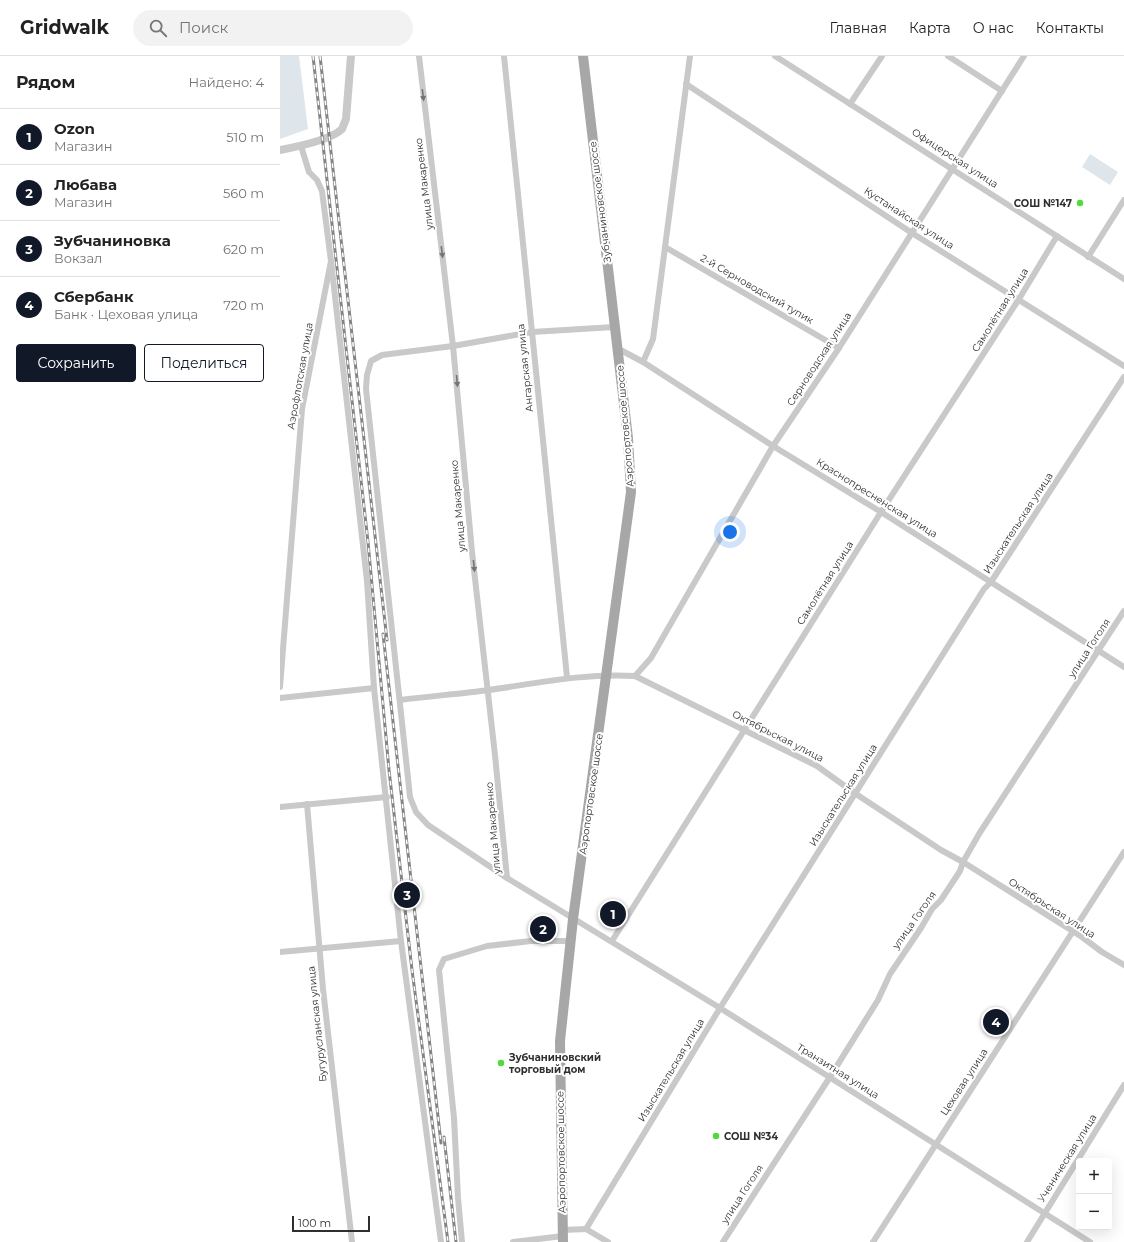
<!DOCTYPE html>
<html lang="ru">
<head>
<meta charset="utf-8">
<style>
	body { margin:0; font-family:Montserrat,sans-serif; background:#f2f2f2; color:#222 }
	.controls { position:absolute; right:12px; bottom:12px; display:grid; overflow:hidden; border-radius:4px; box-shadow:0 4px 16px #0002 }
	.controls button { width:36px; height:36px; display:grid; place-items:center; padding:0; border:0; border-bottom:1px solid #e0e0e0; background:#fff; color:#222; font:20px sans-serif }
	.scale { position:absolute; left:12px; bottom:10px; width:78px; box-sizing:border-box; padding-left:4px; border:2px solid #2f2f2f; border-top:0; font-size:11px; line-height:14px; white-space:nowrap; color:#2f2f2f; -webkit-text-stroke:3px #fff; paint-order:stroke }
	.you { position:absolute; left:450px; top:476px; width:14px; height:14px; margin:-10px; border:3px solid #fff; border-radius:50%; background:#1a73e8; box-shadow:0 0 0 6px #1a73e833 }
	.badge { display:grid; place-items:center; width:26px; height:26px; border-radius:50%; background:#111827; color:#fff; font-size:13px; font-weight:700 }
	.pin { position:absolute; translate:-50% -50%; border:2px solid #fff; box-shadow:0 1px 4px #0006 }
	.list { margin:0; padding:0; list-style:none }
	h2 { display:flex; justify-content:space-between; align-items:center; height:52px; margin:0; padding:0 16px; font-size:17px }
	h2 small { font-size:13px; font-weight:400; color:#767676 }
	.list li { display:grid; grid-template-columns:26px 1fr auto; gap:12px; align-items:center; box-sizing:border-box; height:56px; padding:0 16px; border-top:1px solid #e0e0e0 }
	.list b { display:block; font-size:15px; white-space:nowrap }
	.list p { margin:0; font-size:13px; white-space:nowrap; color:#767676 }
	.list em { font-size:13px; font-style:normal; color:#767676 }
	.actions { display:flex; gap:8px; padding:12px 16px }
	.actions a { flex:1; padding:9px 0; border:1px solid #111827; border-radius:4px; text-align:center; font-size:14px; color:#111827 }
	.actions .main { background:#111827; color:#fff }
	.icon { flex:none; width:22px; height:22px; fill:none; stroke:currentColor; stroke-width:2; stroke-linecap:round; stroke-linejoin:round }
	.map { position:relative; flex:none; width:844px; height:1186px; overflow:hidden }
	header { display:flex; align-items:center; gap:24px; box-sizing:border-box; height:56px; padding:0 20px; background:#fff; border-bottom:1px solid #e0e0e0 }
	header strong { font-size:19px }
	nav { display:flex; gap:22px; margin-inline-start:auto; font-size:14px }
	.search { width:280px; height:36px; background:#f2f2f2; display:flex; align-items:center; gap:10px; box-sizing:border-box; padding:0 14px; border-radius:22px; color:#767676; font-size:15px }
	main { display:flex }
	aside { flex:1; background:#fff }
	.map>svg:first-child { display:block }
	.green { fill:#dee6ec }
	.lines { fill:none; stroke-linecap:round; stroke-linejoin:round }
	.minor { stroke:#c9c9c9; stroke-width:6 }
	.tertiary { stroke:#c9c9c9; stroke-width:8 }
	.primary { stroke:#a7a7a7; stroke-width:10 }
	.rail-casing { stroke:#848484; stroke-width:3 }
	.rail { stroke:#fff; stroke-width:1.5; stroke-dasharray:4.5; stroke-linecap:butt }
	.oneway { fill:#747474 }
	.poi-dot { fill:#4fdc3b; stroke:#fff; stroke-width:1.5 }
	.labels { text-anchor:middle; dominant-baseline:central; stroke-width:4; stroke-linejoin:round; paint-order:stroke }
	.street-label { font-size:10px; fill:#2f2f2f; stroke:#fff }
	.poi-label { font-size:10px; font-weight:bold; fill:#2f2f2f; stroke:#fff; text-anchor:start }
</style>
</head>
<body>
<header>
<strong>Gridwalk</strong>
<div class="search"><svg class="icon" aria-label="search" viewBox="0 0 24 24"><circle cx="10" cy="10" r="6"/><path d="M15 15l6 6"/></svg>Поиск</div>
<nav><a>Главная</a><a>Карта</a><a>О нас</a><a>Контакты</a></nav>
</header>
<main>
<aside>
<h2>Рядом<small>Найдено: 4</small></h2>
<ul class="list">
<li><span class="badge">1</span><div><b>Ozon</b><p>Магазин</p></div><em>510 m</em></li>
<li><span class="badge">2</span><div><b>Любава</b><p>Магазин</p></div><em>560 m</em></li>
<li><span class="badge">3</span><div><b>Зубчаниновка</b><p>Вокзал</p></div><em>620 m</em></li>
<li><span class="badge">4</span><div><b>Сбербанк</b><p>Банк · Цеховая улица</p></div><em>720 m</em></li>
</ul>
<div class="actions"><a class="main">Сохранить</a><a>Поделиться</a></div>
</aside>
<div class="map">
<svg width="844" height="1186" viewBox="0 0 844 1186">
	<rect width="100%" height="100%" fill="#fff"/>
	<g class="green">
		<polygon points="0,0 19,0 28,73 0,83"/>
		<polygon points="810,98 838,116 830,129 802,111"/>
	</g>
	<g class="lines">
		<g class="minor">
			<polyline points="139,0 173,290 192,496 215,699 227,822 440,952 810,1186"/>
			<polyline points="224,0 287,621"/>
			<polyline points="495,0 844,223"/>
			<polyline points="668,0 722,35"/>
			<polyline points="406,28 632,177 844,310"/>
			<polyline points="570,48 602,0"/>
			<polyline points="385,191 559,292"/>
			<polyline points="808,201 844,144"/>
			<polyline points="51,205 87,525 94,632 121,885 161,1186"/>
			<polyline points="337,292 363,306 493,390 601,456 844,611"/>
			<polyline points="363,306 373,283 410,0"/>
			<polyline points="355,620 371,602 493,390 559,292 744,0"/>
			<polyline points="0,631 22,353 51,205 42,135 37,124 29,116 21,90"/>
			<polyline points="0,642 94,632"/>
			<path d="M120,644C150,640 180,638 209,634C258,627 305,617 355,620L537,710L576,738L661,794L683,806L802,881L822,896L844,909"/>
			<polyline points="27,748 43,933 72,1186"/>
			<polyline points="0,751 107,741"/>
			<polyline points="227,822 148,769 136,756 130,741 86,333 87,319 91,305 102,299 173,290 252,276 334,271"/>
			<polyline points="332,885 601,456 739,243 777,180"/>
			<polyline points="0,896 121,885"/>
			<polyline points="306,1173 440,952 704,533 711,526 844,321"/>
			<polyline points="283,1174 306,1173 328,1186"/>
			<polyline points="182,1186 178,1142 174,1062 159,914 164,903 207,890 251,885 291,885"/>
			<polyline points="233,1186 283,1180"/>
			<polyline points="443,1186 550,1021 598,944 610,918 641,872 652,853 661,844 680,815 683,806 699,778 844,555"/>
			<polyline points="593,1186 844,796"/>
			<polyline points="747,1186 844,1029"/>
		</g>
		<path class="tertiary" d="M0,94C16,91 51,84 62,73L66,63L71,0"/>
		<polyline class="primary" points="283,1186 280,985 293,863 351,436 348,382 303,0"/>
		<defs>
			<g id="rail">
				<polyline points="33,0 88,486 109,714 132,914 168,1186"/>
				<polyline points="40,0 107,584"/>
				<polyline points="103,578 161,1087"/>
				<polyline points="164,1081 176,1186"/>
			</g>
		</defs>
		<use href="#rail" class="rail-casing"/>
		<use href="#rail" class="rail"/>
	</g>
	<defs><path id="oneway-solid" d="M-6-.8H1V-3.2L6.5 0L1 3.2V.8H-6Z"/></defs>
	<g class="oneway">
		<use href="#oneway-solid" transform="translate(143 39) rotate(83)"/>
		<use href="#oneway-solid" transform="translate(162 196) rotate(83)"/>
		<use href="#oneway-solid" transform="translate(177 325) rotate(85)"/>
		<use href="#oneway-solid" transform="translate(194 510) rotate(84)"/>
	</g>
	<g class="poi-dot">
		<circle cx="800" cy="147" r="4"/>
		<circle cx="221" cy="1007" r="4"/>
		<circle cx="436" cy="1080" r="4"/>
	</g>
	<g class="labels">
		<g class="street-label">
			<text transform="translate(675 102) rotate(33)">Офицерская улица</text>
			<text transform="translate(144 128) rotate(-97)">улица Макаренко</text>
			<text transform="translate(320 146) rotate(-97)">Зубчаниновское шоссе</text>
			<text transform="translate(629 162) rotate(33)">Кустанайская улица</text>
			<text transform="translate(477 233) rotate(30)">2-й Серноводский тупик</text>
			<text transform="translate(720 254) rotate(-58)">Самолётная улица</text>
			<text transform="translate(539 303) rotate(-57)">Серноводская улица</text>
			<text transform="translate(245 312) rotate(-96)">Ангарская улица</text>
			<text transform="translate(20 320) rotate(-80)">Аэрофлотская улица</text>
			<text transform="translate(345 370) rotate(-95)">Аэропортовское шоссе</text>
			<text transform="translate(597 442) rotate(32)">Краснопресненская улица</text>
			<text transform="translate(178 450) rotate(-95)">улица Макаренко</text>
			<text transform="translate(738 467) rotate(-57)">Изыскательская улица</text>
			<text transform="translate(545 527) rotate(-58)">Самолётная улица</text>
			<text transform="translate(809 592) rotate(-57)">улица Гоголя</text>
			<text transform="translate(498 680) rotate(27)">Октябрьская улица</text>
			<text transform="translate(311 738) rotate(-82)">Аэропортовское шоссе</text>
			<text transform="translate(563 739) rotate(-58)">Изыскательская улица</text>
			<text transform="translate(213 772) rotate(-95)">улица Макаренко</text>
			<text transform="translate(772 852) rotate(33)">Октябрьская улица</text>
			<text transform="translate(634 864) rotate(-55)">улица Гоголя</text>
			<text transform="translate(37 968) rotate(-96)">Бугурусланская улица</text>
			<text transform="translate(391 1014) rotate(-59)">Изыскательская улица</text>
			<text transform="translate(558 1015) rotate(32)">Транзитная улица</text>
			<text transform="translate(684 1026) rotate(-57)">Цеховая улица</text>
			<text transform="translate(281 1096) rotate(-91)">Аэропортовское шоссе</text>
			<text transform="translate(787 1102) rotate(-58)">Ученическая улица</text>
			<text transform="translate(462 1138) rotate(-57)">улица Гоголя</text>
		</g>
		<g class="poi-label">
			<text x="792" y="147" text-anchor="end">СОШ №147</text>
			<text x="229" y="1001">Зубчаниновский<tspan x="229" dy="12">торговый дом</tspan></text>
			<text x="444" y="1080">СОШ №34</text>
		</g>
	</g>
</svg>
<div class="controls">
<button>+</button>
<button>−</button>
</div>
<div class="scale">100 m</div>
<div class="you"></div>
<div class="pin badge" style="left:333px;top:858px">1</div>
<div class="pin badge" style="left:263px;top:873px">2</div>
<div class="pin badge" style="left:127px;top:839px">3</div>
<div class="pin badge" style="left:716px;top:966px">4</div>
</div>
</main>
</body>
</html>
